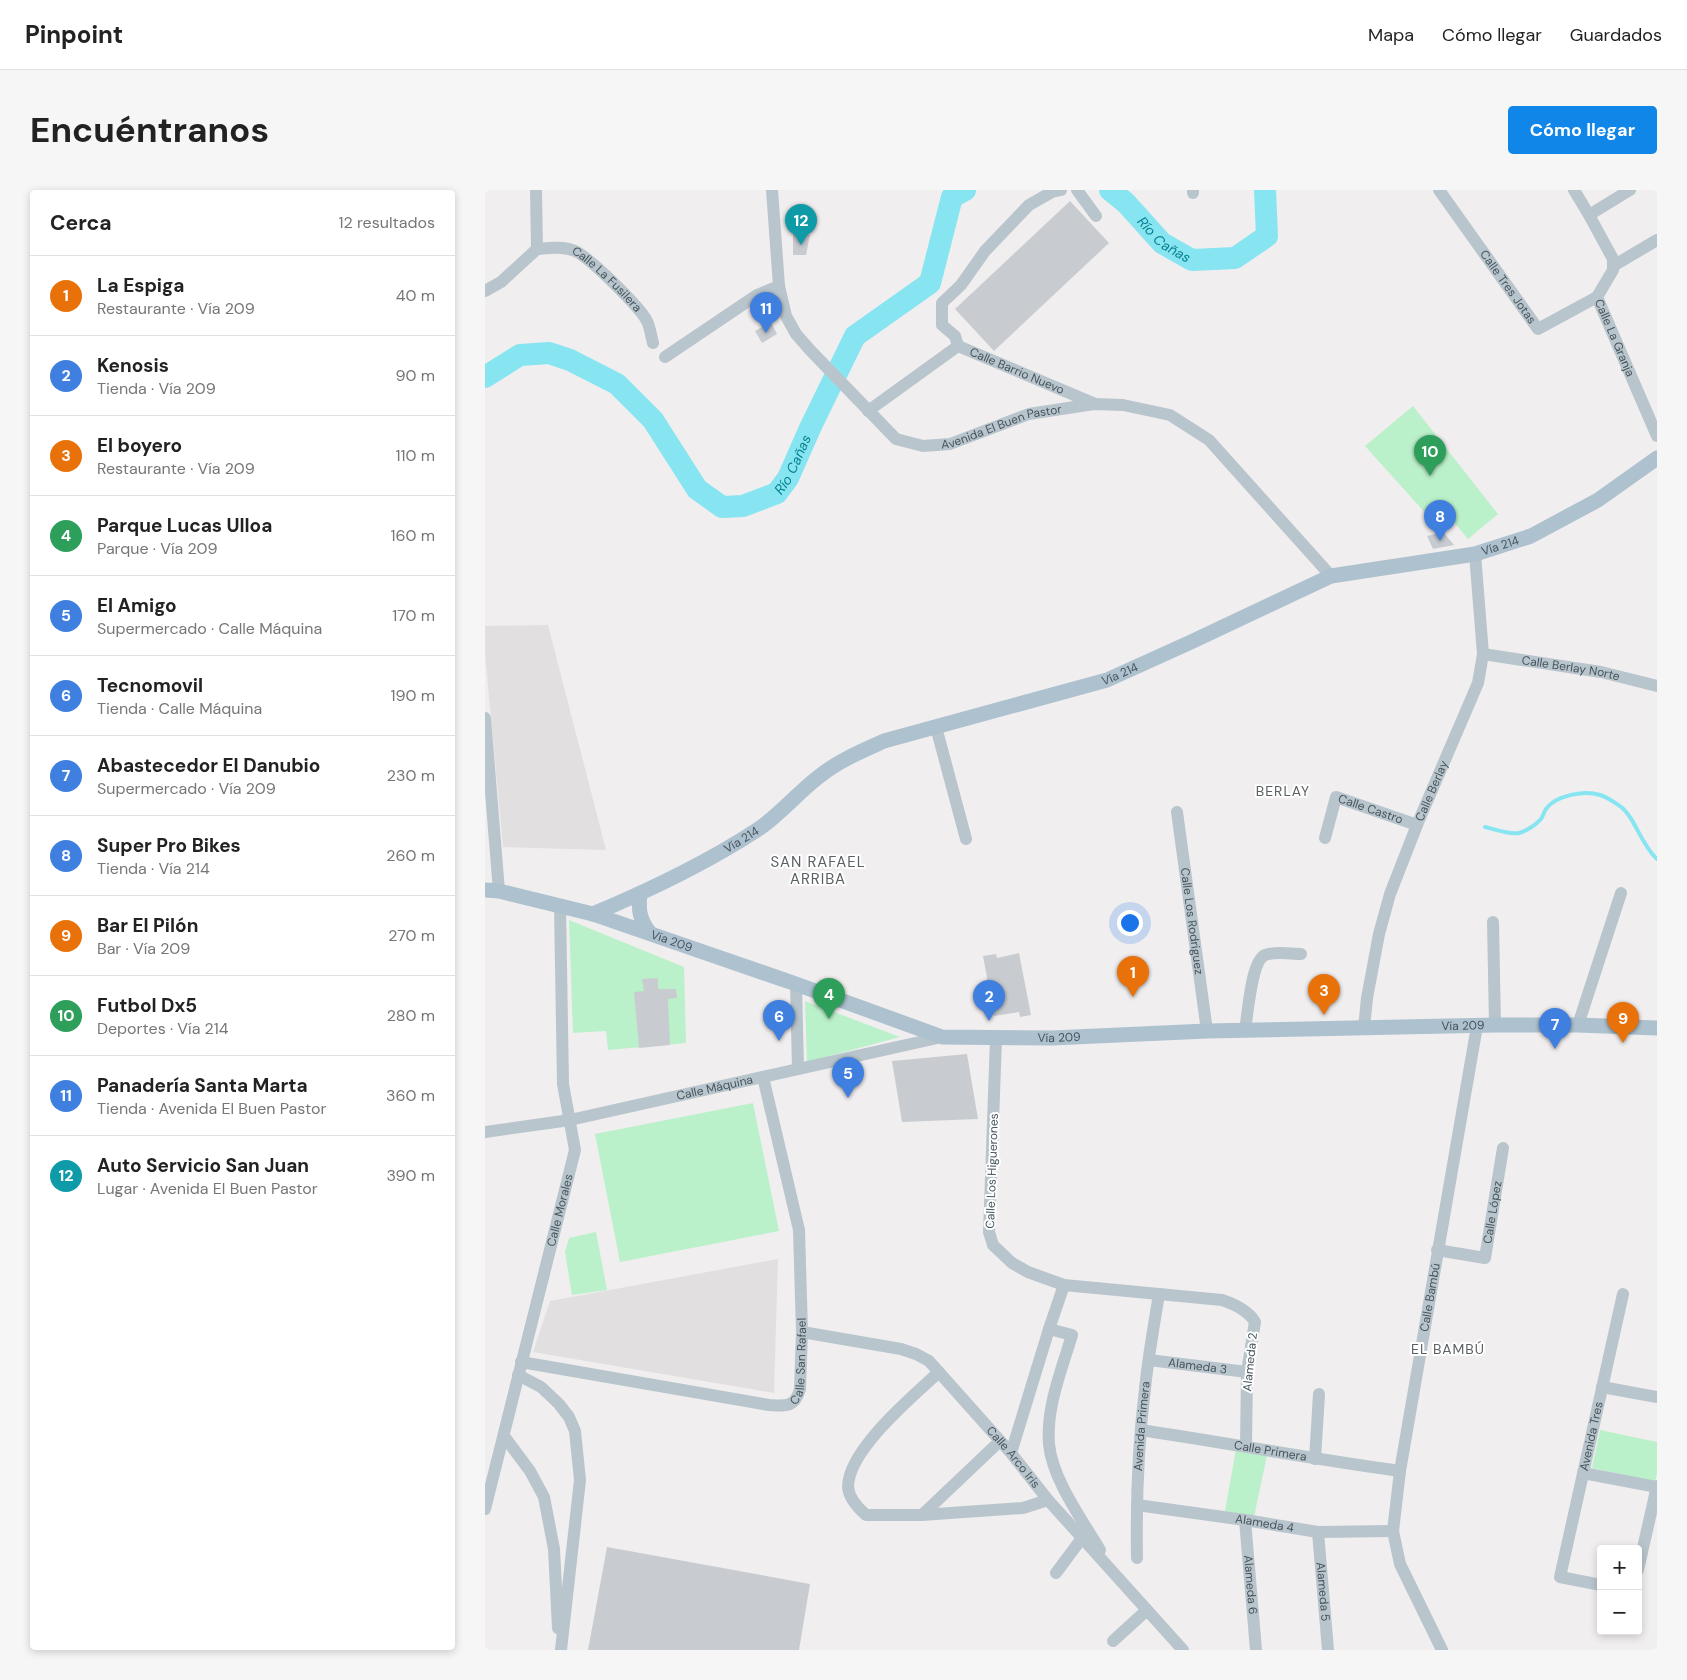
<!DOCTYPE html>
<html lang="es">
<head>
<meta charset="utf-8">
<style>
	body { margin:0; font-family:"DM Sans",sans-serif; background:#f6f6f6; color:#222 }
	.controls { position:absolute; right:15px; bottom:15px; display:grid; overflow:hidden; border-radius:5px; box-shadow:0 2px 8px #0003 }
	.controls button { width:45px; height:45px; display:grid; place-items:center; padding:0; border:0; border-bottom:1px solid #e0e0e0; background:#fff; color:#222; font:25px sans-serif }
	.you { position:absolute; left:644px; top:732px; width:18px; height:18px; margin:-12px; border:4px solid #fff; border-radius:50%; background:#1a73e8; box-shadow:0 0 0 8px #1a73e833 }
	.badge { display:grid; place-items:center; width:32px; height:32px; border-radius:50%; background:#1186e9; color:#fff; font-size:16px; font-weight:700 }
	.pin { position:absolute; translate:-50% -41px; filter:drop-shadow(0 1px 2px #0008) }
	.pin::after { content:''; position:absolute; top:26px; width:18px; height:15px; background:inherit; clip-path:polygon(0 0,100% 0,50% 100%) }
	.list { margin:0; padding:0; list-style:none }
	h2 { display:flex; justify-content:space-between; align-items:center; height:65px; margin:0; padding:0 20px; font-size:21px }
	h2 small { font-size:16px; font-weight:400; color:#767676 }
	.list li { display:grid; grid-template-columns:32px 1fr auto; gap:15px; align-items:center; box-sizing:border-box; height:80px; padding:0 20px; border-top:1px solid #e0e0e0 }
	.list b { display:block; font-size:19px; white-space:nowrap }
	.list p { margin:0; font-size:16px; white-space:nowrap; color:#767676 }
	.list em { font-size:16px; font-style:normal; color:#767676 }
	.map { position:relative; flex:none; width:1172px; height:1460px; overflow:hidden; border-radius:5px }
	header { display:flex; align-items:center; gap:30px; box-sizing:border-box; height:70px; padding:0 25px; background:#fff; border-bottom:1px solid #e0e0e0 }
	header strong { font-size:24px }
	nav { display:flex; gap:28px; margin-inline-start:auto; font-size:18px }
	.intro { display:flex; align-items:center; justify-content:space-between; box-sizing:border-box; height:120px; padding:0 30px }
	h1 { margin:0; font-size:35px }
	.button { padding:12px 22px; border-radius:5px; background:#1186e9; color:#fff; font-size:18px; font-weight:700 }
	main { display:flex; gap:30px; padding:0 30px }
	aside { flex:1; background:#fff; border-radius:5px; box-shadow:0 2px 8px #0003 }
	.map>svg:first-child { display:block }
	.education { fill:#e2dfe1 }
	.green { fill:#bbf1ca }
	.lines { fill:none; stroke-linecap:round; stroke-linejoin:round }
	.stream { stroke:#86e5f0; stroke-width:4 }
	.river { stroke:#86e5f0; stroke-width:22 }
	.building { fill:#c8ccd1 }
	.minor { stroke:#b9c5cc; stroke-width:12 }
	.major { stroke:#adc1cf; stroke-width:15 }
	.labels { text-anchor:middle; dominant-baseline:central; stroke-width:4; stroke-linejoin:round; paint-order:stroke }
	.street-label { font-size:12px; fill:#46545d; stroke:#fff }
	.water-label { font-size:14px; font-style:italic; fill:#088290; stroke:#fff }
	.neighbourhood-label { font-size:14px; letter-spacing:1px; fill:#5b6064; stroke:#fff }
	.quarter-label { font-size:15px; letter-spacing:1px; fill:#5b6064; stroke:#fff }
</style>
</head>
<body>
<header>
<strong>Pinpoint</strong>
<nav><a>Mapa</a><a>Cómo llegar</a><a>Guardados</a></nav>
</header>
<div class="intro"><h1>Encuéntranos</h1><a class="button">Cómo llegar</a></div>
<main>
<aside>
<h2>Cerca<small>12 resultados</small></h2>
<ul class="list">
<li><span class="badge" style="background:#e8710a">1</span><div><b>La Espiga</b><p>Restaurante · Vía 209</p></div><em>40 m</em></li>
<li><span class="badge" style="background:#3f7fe0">2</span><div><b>Kenosis</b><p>Tienda · Vía 209</p></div><em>90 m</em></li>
<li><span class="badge" style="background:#e8710a">3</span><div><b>El boyero</b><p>Restaurante · Vía 209</p></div><em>110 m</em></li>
<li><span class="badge" style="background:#2e9e5b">4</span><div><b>Parque Lucas Ulloa</b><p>Parque · Vía 209</p></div><em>160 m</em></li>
<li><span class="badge" style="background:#3f7fe0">5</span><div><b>El Amigo</b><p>Supermercado · Calle Máquina</p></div><em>170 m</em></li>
<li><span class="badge" style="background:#3f7fe0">6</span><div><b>Tecnomovil</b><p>Tienda · Calle Máquina</p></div><em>190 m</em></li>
<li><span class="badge" style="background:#3f7fe0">7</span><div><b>Abastecedor El Danubio</b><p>Supermercado · Vía 209</p></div><em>230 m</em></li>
<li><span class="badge" style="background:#3f7fe0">8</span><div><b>Super Pro Bikes</b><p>Tienda · Vía 214</p></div><em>260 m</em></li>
<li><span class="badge" style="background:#e8710a">9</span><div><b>Bar El Pilón</b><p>Bar · Vía 209</p></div><em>270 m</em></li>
<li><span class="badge" style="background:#2e9e5b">10</span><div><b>Futbol Dx5</b><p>Deportes · Vía 214</p></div><em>280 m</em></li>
<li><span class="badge" style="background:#3f7fe0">11</span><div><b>Panadería Santa Marta</b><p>Tienda · Avenida El Buen Pastor</p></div><em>360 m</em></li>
<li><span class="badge" style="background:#0f9aa8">12</span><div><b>Auto Servicio San Juan</b><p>Lugar · Avenida El Buen Pastor</p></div><em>390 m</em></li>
</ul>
</aside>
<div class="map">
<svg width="1172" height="1460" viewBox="0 0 1172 1460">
	<rect width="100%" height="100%" fill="#f1eeef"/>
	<g class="education">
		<polygon points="63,435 121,660 18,657 0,464 0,436"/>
		<polygon points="293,1069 289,1203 48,1162 65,1111"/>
	</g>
	<g class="green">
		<polygon points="928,216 1013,324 983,349 955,315 943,326 880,256"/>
		<polygon points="84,730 199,777 201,853 123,860 121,841 88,843"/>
		<polygon points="320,811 415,847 322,872"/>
		<polygon points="268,913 294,1041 135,1072 110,944"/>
		<polygon points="111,1042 122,1100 87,1105 80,1062 84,1048"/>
		<polygon points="1115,1240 1172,1252 1172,1283 1170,1292 1107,1278"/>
		<polygon points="751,1259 782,1265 769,1327 740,1321"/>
	</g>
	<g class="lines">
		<path class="stream" d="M1000,637C1009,639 1024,645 1034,643C1041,641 1051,635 1056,629C1058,626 1059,622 1061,619C1071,605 1100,600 1115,605C1122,607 1129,612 1135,616C1150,627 1156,655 1172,669"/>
		<g class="river">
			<path id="s1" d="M625,0L641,13L677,53L707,70L750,68L782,46L780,0"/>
			<path id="s2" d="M0,187L35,165L64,163L85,170L132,194L168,230L212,299L237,317L258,316L292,303L303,288L326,236L370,146L445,93L467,7L480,0"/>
		</g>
	</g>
	<g class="building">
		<polygon points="585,11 624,53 509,161 470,119"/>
		<polygon points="308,39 325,45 321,65 308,65"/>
		<polygon points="286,132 292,144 277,153 270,141"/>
		<polygon points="958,342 969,355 948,359 942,346"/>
		<polygon points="534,763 546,825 535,827 534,822 509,826 498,766 511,764 512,768"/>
		<polygon points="173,788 173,799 191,799 192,808 183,809 185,855 154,858 149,802 159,801 157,789"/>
		<polygon points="482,864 493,929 417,932 407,871"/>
		<polygon points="122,1357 325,1394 314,1460 103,1460"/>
	</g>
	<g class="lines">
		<g class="minor">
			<path id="s3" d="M287,0L294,96L301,126L311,144L325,160L411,249L438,256L465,254L544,224L609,214L638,215L685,225L724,250L846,386"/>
			<polyline points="592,0 611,26"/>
			<polyline points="708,0 708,3"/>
			<path id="s4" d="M954,0L1053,139L1112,107"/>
			<path id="s5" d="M1089,0L1104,25L1128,69V80L1112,107L1172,246"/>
			<polyline points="1104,25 1145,0"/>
			<path id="s6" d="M52,59C64,58 78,56 90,61C104,67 154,116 162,131C165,137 166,146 168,153"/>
			<polyline points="1128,76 1172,50"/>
			<polyline points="0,101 16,92 52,59 51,0"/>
			<polyline points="473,156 470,146 457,135 457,113 476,95 500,61 544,15 567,2 576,0"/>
			<polyline points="180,167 272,105 294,96"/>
			<path id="s7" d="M383,221L473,156L608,213"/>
			<path id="s8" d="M998,464L1116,482L1172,496"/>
			<polyline points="0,528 14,701"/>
			<polyline points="451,537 481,649"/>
			<path id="s9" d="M692,622L722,841"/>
			<path id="s10" d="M840,648L851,607L932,635"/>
			<polyline points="1008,732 1010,835"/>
			<polyline points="311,794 313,879"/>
			<polyline points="1093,835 1136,703"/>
			<path id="s11" d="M879,838L882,808L894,744L905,704L932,635L993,493L998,464L990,364"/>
			<path d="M760,840C763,824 766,771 780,765C790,761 806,764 816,764"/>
			<path d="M511,849L504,1042L508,1055L527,1073L543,1082L579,1095L737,1110C749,1114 763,1120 770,1132L762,1182L761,1256"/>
			<path id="s12" d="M0,942L85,930L457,847"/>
			<path id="s13" d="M952,1060L1000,1068L1018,958"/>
			<path d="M564,1139L587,1145C577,1179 561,1217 564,1254C567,1289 598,1331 615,1360"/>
			<path id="s14" d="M317,1142L416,1159L431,1164L444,1171L526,1263L563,1310L698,1460"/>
			<path id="s15" d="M664,1170L762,1182"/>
			<path id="s16" d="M36,1172L284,1215C300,1216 310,1218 315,1199L317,1142L314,1040L278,887"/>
			<path d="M454,1182C428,1206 363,1260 363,1297C364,1309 373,1318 381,1325H437L538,1318L563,1310"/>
			<polyline points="33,1185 56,1197 74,1214 84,1227 90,1241 95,1290 76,1460"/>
			<polyline points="1117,1197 1172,1207"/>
			<path id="s17" d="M656,1240C742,1253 828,1269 915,1281"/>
			<polyline points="19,1246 45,1281 59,1307 69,1359 73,1438"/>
			<polyline points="526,1263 564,1139 579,1095"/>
			<polyline points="830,1269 834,1204"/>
			<polyline points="1098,1283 1172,1297"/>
			<path id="s18" d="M652,1315L760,1330L833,1342L908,1341"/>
			<path id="s19" d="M0,1319L90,960L78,894L75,716"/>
			<polyline points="437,1325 515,1251"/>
			<path id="s20" d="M760,1330L771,1460"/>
			<path id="s21" d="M833,1342L843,1460"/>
			<path id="s22" d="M652,1368C651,1311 653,1255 660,1199C663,1167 669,1136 674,1104"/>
			<polyline points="1153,1380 1172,1296"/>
			<polyline points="571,1383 597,1348"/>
			<path id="s23" d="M1116,1395L1075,1387L1138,1104"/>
			<polyline points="628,1451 662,1420"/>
			<path id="s24" d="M957,1460L915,1374L908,1341L915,1281L992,836"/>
		</g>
		<g class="major">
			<path id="s25" d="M0,700L14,701L108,724L311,794L457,847L567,848L722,841L1010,835H1093L1172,838"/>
			<path d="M155,705C153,720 155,731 165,743"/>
			<path id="s26" d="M108,724C165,700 220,674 272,640C295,625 313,602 336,585C355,570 377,561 399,551L622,490L706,452L846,386L990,364L1046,346L1113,310L1172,268"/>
		</g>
	</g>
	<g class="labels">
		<g class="street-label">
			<text stroke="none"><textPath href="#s6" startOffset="81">Calle La Fusilera</textPath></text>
			<text stroke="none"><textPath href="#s4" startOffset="119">Calle Tres Jotas</textPath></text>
			<text stroke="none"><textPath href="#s5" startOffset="166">Calle La Granja</textPath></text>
			<text stroke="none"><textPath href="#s7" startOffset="175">Calle Barrio Nuevo</textPath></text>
			<text stroke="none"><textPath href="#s3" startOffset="402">Avenida El Buen Pastor</textPath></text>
			<text stroke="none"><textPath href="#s26" startOffset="991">Vía 214</textPath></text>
			<text stroke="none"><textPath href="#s8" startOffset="89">Calle Berlay Norte</textPath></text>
			<text stroke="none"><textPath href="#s26" startOffset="586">Vía 214</textPath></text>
			<text stroke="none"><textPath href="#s11" startOffset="248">Calle Berlay</textPath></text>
			<text stroke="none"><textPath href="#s10" startOffset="79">Calle Castro</textPath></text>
			<text stroke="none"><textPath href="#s26" startOffset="166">Vía 214</textPath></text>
			<text stroke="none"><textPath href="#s9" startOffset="110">Calle Los Rodriguez</textPath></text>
			<text stroke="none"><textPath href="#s25" startOffset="194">Vía 209</textPath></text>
			<text stroke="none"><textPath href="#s25" startOffset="1002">Vía 209</textPath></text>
			<text stroke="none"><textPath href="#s25" startOffset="598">Vía 209</textPath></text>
			<text stroke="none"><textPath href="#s12" startOffset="234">Calle Máquina</textPath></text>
			<text transform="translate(507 981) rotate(-88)">Calle Los Higuerones</text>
			<text stroke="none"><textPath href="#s19" startOffset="308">Calle Morales</textPath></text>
			<text stroke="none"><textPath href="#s13" startOffset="95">Calle López</textPath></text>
			<text stroke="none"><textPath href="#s24" startOffset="366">Calle Bambú</textPath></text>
			<text stroke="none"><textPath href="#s16" startOffset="319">Calle San Rafael</textPath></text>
			<text transform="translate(765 1172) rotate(-84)">Alameda 2</text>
			<text stroke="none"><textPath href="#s15" startOffset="49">Alameda 3</textPath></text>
			<text stroke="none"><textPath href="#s22" startOffset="132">Avenida Primera</textPath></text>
			<text stroke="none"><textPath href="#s23" startOffset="186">Avenida Tres</textPath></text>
			<text stroke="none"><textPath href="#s17" startOffset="131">Calle Primera</textPath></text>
			<text stroke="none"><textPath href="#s14" startOffset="259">Calle Arco Iris</textPath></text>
			<text stroke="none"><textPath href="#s18" startOffset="129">Alameda 4</textPath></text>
			<text stroke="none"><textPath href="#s20" startOffset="65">Alameda 6</textPath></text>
			<text stroke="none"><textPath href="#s21" startOffset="60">Alameda 5</textPath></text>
		</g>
		<g class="water-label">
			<text stroke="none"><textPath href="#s1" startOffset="74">Río Cañas</textPath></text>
			<text stroke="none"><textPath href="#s2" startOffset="399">Río Cañas</textPath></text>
		</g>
		<g class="neighbourhood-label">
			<text x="798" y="601">BERLAY</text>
			<text x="963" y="1159">EL BAMBÚ</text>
		</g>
		<g class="quarter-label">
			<text x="333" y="672">SAN RAFAEL<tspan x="333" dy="17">ARRIBA</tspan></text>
		</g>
	</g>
</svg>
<div class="controls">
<button>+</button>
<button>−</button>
</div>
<div class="you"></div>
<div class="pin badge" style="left:648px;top:807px;background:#e8710a">1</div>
<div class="pin badge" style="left:504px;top:831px;background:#3f7fe0">2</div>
<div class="pin badge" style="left:839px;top:825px;background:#e8710a">3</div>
<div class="pin badge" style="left:344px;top:829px;background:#2e9e5b">4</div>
<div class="pin badge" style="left:363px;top:908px;background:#3f7fe0">5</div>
<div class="pin badge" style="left:294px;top:851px;background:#3f7fe0">6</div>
<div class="pin badge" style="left:1070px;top:859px;background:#3f7fe0">7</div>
<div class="pin badge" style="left:955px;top:351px;background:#3f7fe0">8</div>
<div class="pin badge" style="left:1138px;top:853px;background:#e8710a">9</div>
<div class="pin badge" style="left:945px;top:286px;background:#2e9e5b">10</div>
<div class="pin badge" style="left:281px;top:143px;background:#3f7fe0">11</div>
<div class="pin badge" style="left:316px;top:55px;background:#0f9aa8">12</div>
</div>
</main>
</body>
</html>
